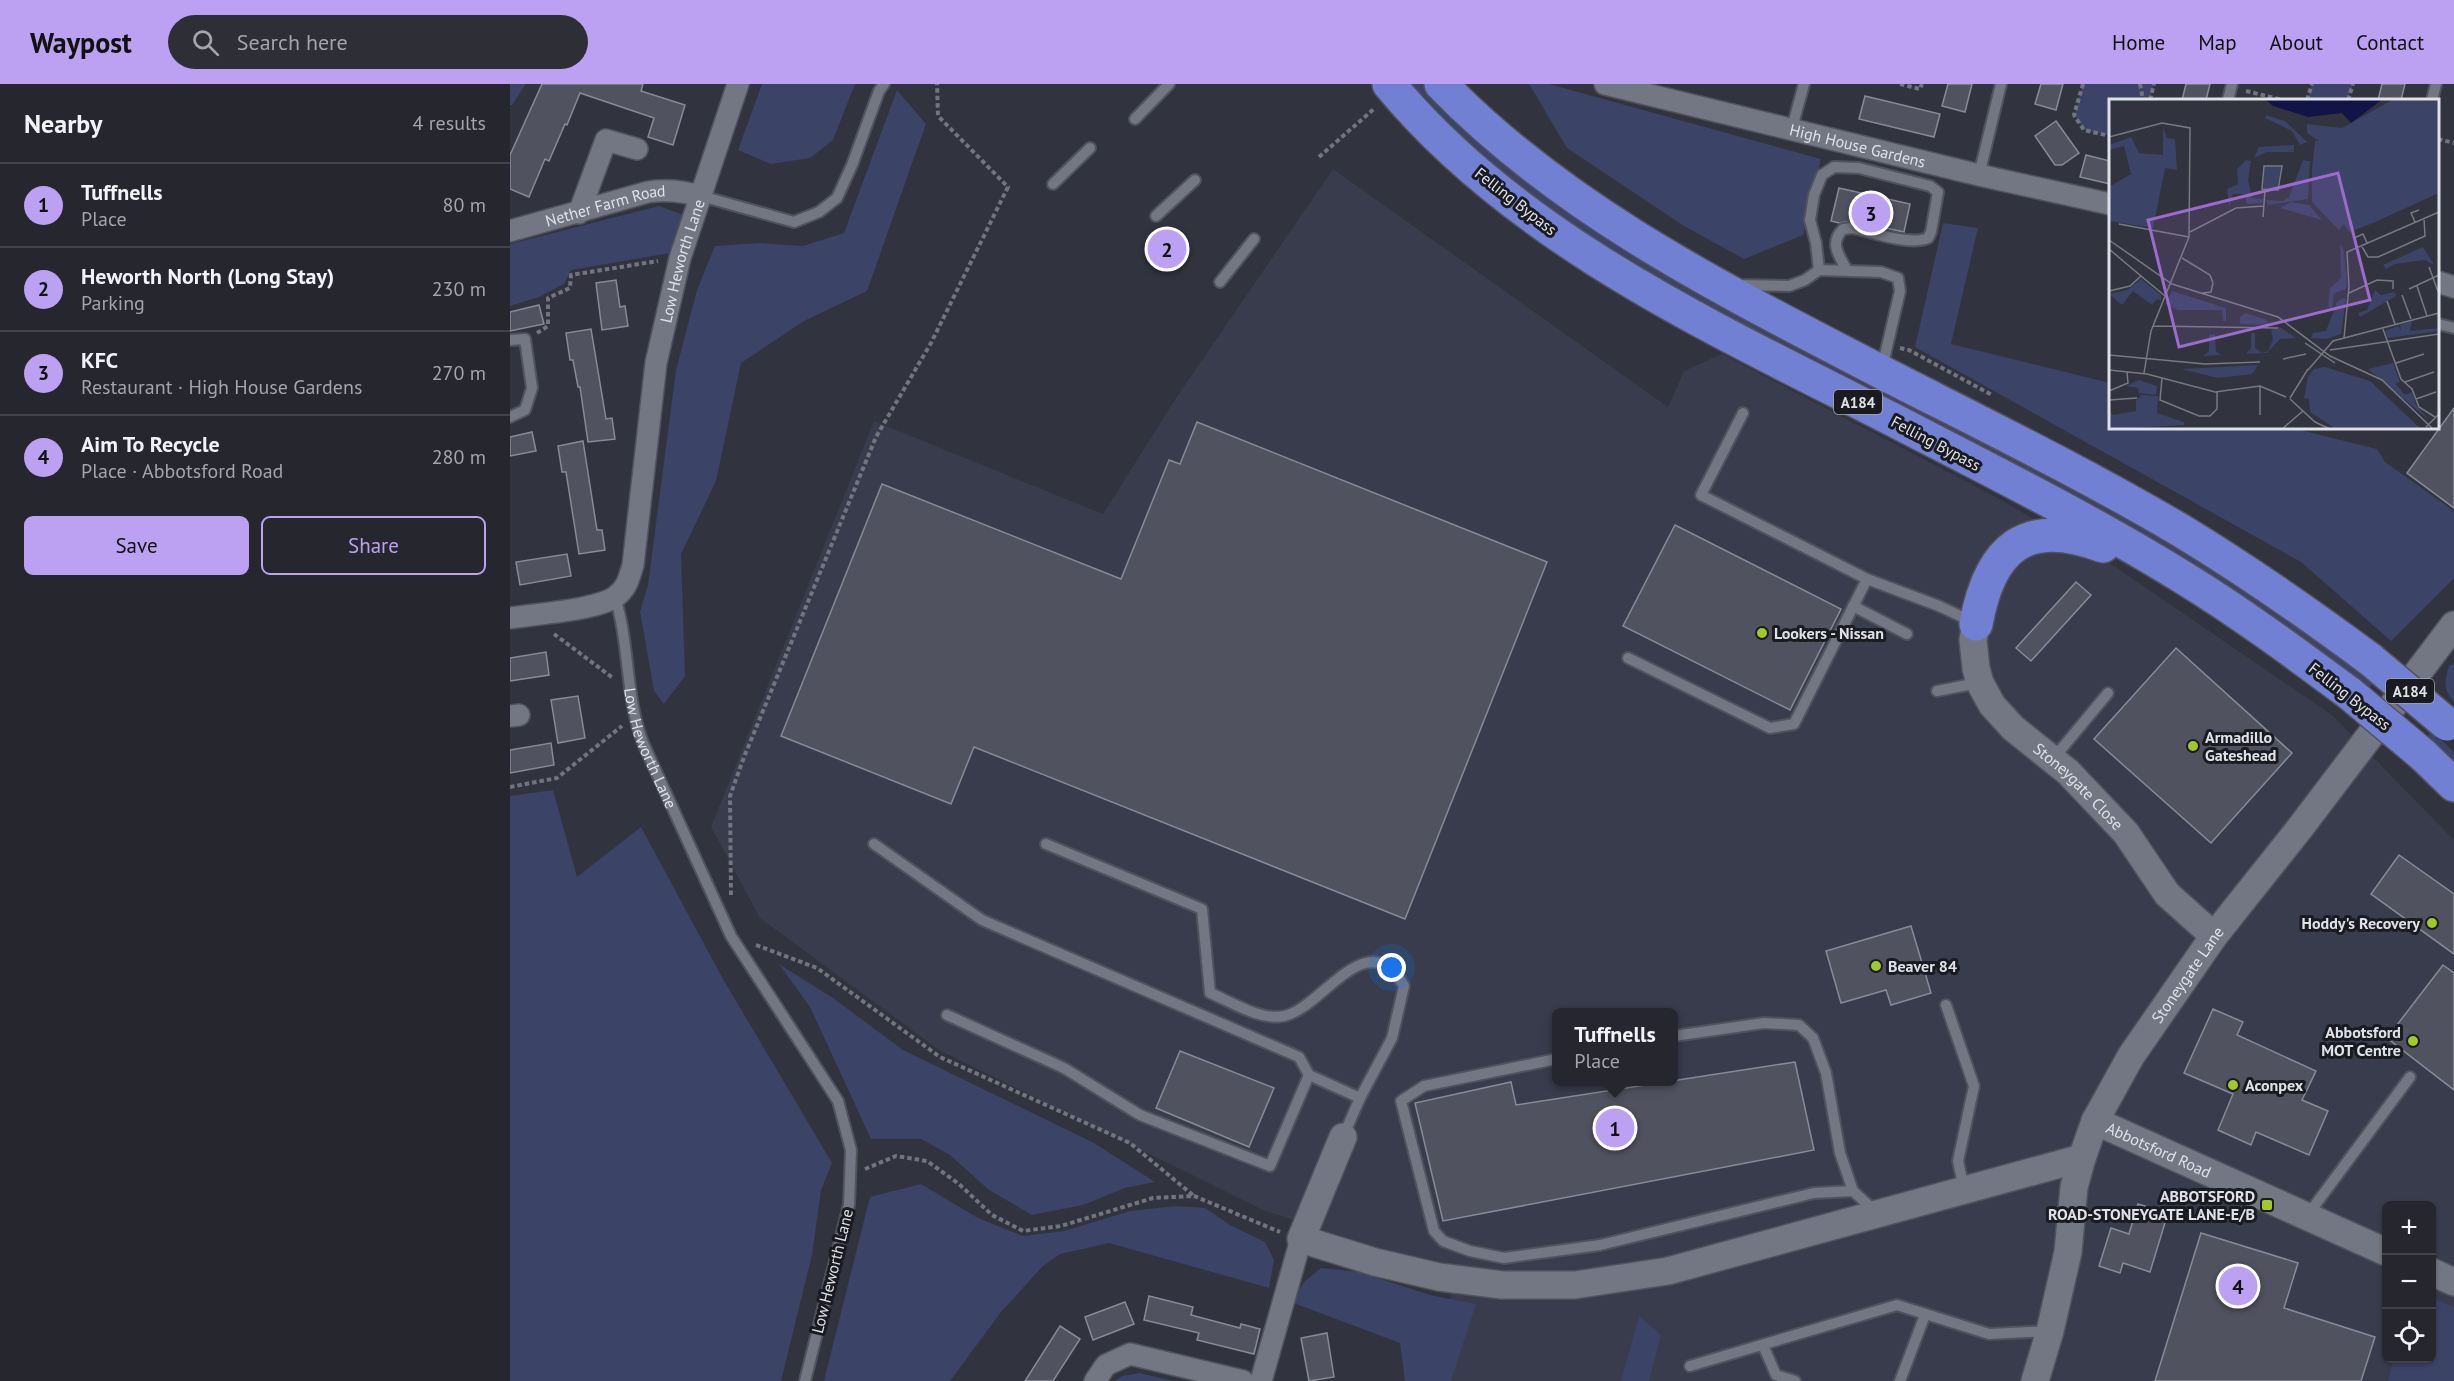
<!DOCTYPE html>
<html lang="en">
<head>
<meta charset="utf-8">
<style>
	body { margin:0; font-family:"PT Sans",sans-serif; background:#2d2e36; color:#f1f3f6 }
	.controls { position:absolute; right:18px; bottom:18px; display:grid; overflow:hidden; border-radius:9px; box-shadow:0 2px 4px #0004 }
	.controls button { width:54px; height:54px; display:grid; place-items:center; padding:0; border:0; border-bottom:2px solid #42434a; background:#25262e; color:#f1f3f6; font:30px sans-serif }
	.you { position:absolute; left:882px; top:884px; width:21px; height:21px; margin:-15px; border:4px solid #fff; border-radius:50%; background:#1a73e8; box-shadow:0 0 0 9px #1a73e833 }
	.badge { display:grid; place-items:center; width:39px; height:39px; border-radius:50%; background:#bca0f2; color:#111; font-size:20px; font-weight:700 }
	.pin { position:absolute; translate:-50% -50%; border:3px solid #fff; box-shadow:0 2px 6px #0006 }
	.popup { position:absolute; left:1042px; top:924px; width:126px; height:78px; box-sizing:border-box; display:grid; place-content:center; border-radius:9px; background:#25262e; filter:drop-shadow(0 2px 4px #0005); font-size:20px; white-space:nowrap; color:#a3a5aa }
	.popup b { font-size:22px; color:#f1f3f6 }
	.popup::after { content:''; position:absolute; left:50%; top:100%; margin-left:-12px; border:12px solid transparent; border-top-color:#25262e }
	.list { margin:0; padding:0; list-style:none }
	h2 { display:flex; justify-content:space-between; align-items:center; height:78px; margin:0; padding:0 24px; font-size:26px }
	h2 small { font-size:20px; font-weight:400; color:#a3a5aa }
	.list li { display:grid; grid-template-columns:39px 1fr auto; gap:18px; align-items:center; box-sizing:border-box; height:84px; padding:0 24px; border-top:2px solid #42434a }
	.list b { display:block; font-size:22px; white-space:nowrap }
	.list p { margin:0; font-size:20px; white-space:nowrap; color:#a3a5aa }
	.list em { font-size:20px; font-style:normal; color:#a3a5aa }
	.actions { display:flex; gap:12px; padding:18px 24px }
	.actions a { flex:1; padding:14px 0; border:2px solid #bca0f2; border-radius:9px; text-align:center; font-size:21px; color:#bca0f2 }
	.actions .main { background:#bca0f2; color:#111 }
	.icon { flex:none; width:33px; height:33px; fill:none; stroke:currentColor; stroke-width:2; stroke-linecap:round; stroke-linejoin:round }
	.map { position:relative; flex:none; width:1944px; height:1297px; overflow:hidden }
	header { display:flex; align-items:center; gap:36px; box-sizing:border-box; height:84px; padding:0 30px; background:#bca0f2; color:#111 }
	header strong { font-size:28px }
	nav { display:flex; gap:33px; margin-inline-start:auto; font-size:21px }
	.search { width:420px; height:54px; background:#2d2e36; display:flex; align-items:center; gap:15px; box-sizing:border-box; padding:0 21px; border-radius:33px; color:#a3a5aa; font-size:22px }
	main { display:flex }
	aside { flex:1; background:#25262e }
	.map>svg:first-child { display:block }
	.built { fill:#383c4c; fill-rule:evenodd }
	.green { fill:#3b4366 }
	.building { fill:#50535f; stroke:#878a97; stroke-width:1.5 }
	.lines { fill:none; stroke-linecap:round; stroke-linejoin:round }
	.service-casing { stroke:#50525c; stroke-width:14 }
	.minor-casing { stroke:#50525c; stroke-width:24 }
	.tertiary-casing { stroke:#50525c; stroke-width:30 }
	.trunk-casing { stroke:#50525c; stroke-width:36 }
	.path { stroke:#72747e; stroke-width:4; stroke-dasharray:4.5 3; stroke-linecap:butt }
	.service { stroke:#737683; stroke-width:10 }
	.minor { stroke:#737683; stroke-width:21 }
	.tertiary { stroke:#737683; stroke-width:27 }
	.trunk { stroke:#7280d4; stroke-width:33 }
	.trunk-bridge-casing { stroke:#50525c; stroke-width:36; stroke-linecap:butt }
	.trunk-bridge { stroke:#7280d4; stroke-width:33 }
	.poi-dot { fill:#a0c92c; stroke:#1a1b20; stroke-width:2 }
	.labels { text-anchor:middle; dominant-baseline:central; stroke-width:6; stroke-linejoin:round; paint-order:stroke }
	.shield { fill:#1a1b20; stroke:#a4a6ac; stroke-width:1.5 }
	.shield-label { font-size:15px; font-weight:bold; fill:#dfe1e8 }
	.street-label { font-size:16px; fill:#dfe1e8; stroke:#1a1b20 }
	.poi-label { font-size:16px; font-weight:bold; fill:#dfe1e8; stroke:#1a1b20; text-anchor:start }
	.inset-road { fill:none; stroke:#777982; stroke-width:1.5 }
	.view { fill:#9e6bcd; fill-opacity:0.15; stroke:#9e6bcd; stroke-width:3 }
	.inset-edge { fill:none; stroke:#dfe1e8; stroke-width:3 }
</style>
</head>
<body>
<header>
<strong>Waypost</strong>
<div class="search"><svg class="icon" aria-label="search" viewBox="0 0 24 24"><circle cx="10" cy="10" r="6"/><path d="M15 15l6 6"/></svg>Search here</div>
<nav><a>Home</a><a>Map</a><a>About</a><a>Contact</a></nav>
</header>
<main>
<aside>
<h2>Nearby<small>4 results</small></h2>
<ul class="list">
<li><span class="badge">1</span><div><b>Tuffnells</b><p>Place</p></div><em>80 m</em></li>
<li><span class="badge">2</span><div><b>Heworth North (Long Stay)</b><p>Parking</p></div><em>230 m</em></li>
<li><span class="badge">3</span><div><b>KFC</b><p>Restaurant · High House Gardens</p></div><em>270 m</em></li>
<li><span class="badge">4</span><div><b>Aim To Recycle</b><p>Place · Abbotsford Road</p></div><em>280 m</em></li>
</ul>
<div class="actions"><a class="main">Save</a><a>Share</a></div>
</aside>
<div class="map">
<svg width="1944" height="1297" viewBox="0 0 1944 1297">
	<rect width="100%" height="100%" fill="#31333e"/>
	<path class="built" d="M823,85L1158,323L1174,287L1212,270L1486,413L1607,484L1822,631L1944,756V1230L1922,1242V1122H1876V1274L1905,1275L1893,1297H923L948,1180L896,1173L753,1126L429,966L250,834L201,743L364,337L593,430L666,314ZM1046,928H1164V998H1046Z"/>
	<g class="green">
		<polygon points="0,0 16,0 2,21 0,21"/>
		<polygon points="252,0 345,0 323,56 300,74 261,80 228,66"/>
		<path d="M895,0H914L933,23L1665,454L1864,596L1858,606L1193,222C1089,158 975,95 895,0Z"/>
		<polygon points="1019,0 1039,0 1311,75 1293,151 1234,175 1174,142 1057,64"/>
		<polygon points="1573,0 1644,0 1640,16 1600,16 1600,52 1574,46 1564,31"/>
		<polygon points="1802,0 1843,0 1838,16 1797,16"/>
		<polygon points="387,6 416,40 357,207 294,237 231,279 206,397 171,470 175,592 154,620 144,607 130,528 138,501 166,286 187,206 205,162 250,159 293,162 334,149"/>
		<polygon points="149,122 173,131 166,168 61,186 54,200 29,213 0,222 0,160"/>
		<polygon points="1433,139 1468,144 1441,260 1600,299 1600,344 1782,344 1867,365 1875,378 1944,427 1944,494 1881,557 1791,478 1405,263"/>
		<path d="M1944,580V618C1933,605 1934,597 1939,582Z"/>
		<polygon points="1921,646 1944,668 1944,688 1914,659"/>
		<polygon points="43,706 67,793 131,743 213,895 322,1079 311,1106 302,1171 271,1297 0,1297 0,712"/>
		<polygon points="269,880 323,914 393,966 584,1059 645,1098 615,1104 573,1121 522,1131 479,1106 440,1071 411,1055 361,1055 300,923"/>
		<polygon points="411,1100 468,1134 513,1152 554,1147 620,1127 666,1122 695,1124 720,1141 755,1158 764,1176 759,1204 599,1159 550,1170 533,1182 491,1228 440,1297 314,1297 360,1113"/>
		<polygon points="811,1184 850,1188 920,1211 966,1220 941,1297 895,1297 890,1259 781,1218 795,1197"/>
		<polygon points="1922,1214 1944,1223 1944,1297 1878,1297 1884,1275 1922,1274"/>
		<polygon points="1129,1232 1151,1251 1139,1297 1111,1297"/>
		<polygon points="630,1289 663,1297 605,1297 612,1292"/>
	</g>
	<g class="building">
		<polygon points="32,0 133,0 131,7 175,21 163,61 138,53 144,34 70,9 57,41 55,40 39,77 35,75 19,113 0,105 0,71"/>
		<polygon points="1438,0 1462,0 1455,28 1432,22"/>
		<polygon points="1531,0 1553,0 1546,26 1525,20"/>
		<polygon points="1676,0 1700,0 1696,16 1672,16"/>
		<polygon points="1872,0 1895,0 1891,16 1868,16"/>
		<polygon points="1355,12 1430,30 1424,53 1349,35"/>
		<polygon points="1546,37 1569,69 1552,81 1545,81 1525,52"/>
		<polygon points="1576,71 1600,77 1600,100 1570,93"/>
		<polygon points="1329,104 1400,120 1394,148 1343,137 1329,139 1321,137"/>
		<polygon points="106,196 110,223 115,222 118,242 92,246 86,199"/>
		<polygon points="29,221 34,240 0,247 0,228"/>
		<polygon points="81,245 96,335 102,334 105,355 78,358 70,303 68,303 63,276 60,276 56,249"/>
		<polygon points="1944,324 1944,424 1897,389"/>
		<polygon points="687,338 1037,478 895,835 464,663 441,720 271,652 372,400 611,495 659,376 670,380"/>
		<polygon points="22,348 26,367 0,372 0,353"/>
		<polygon points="73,357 87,446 92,446 95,466 69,470 56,388 52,388 48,362"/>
		<polygon points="1165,441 1331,525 1280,626 1113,542"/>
		<polygon points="57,470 61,492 10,501 6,478"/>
		<polygon points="1566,498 1581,511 1521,577 1506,564"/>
		<polygon points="1666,564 1782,669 1701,759 1584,655"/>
		<polygon points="36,568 39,591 0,597 0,574"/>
		<polygon points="68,612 75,654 48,659 41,616"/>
		<polygon points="41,659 44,681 0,689 0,666"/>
		<polygon points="1889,771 1944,810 1944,870 1861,810"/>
		<polygon points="1401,842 1421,909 1381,921 1376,906 1331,919 1316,867"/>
		<polygon points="1933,881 1944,889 1944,1006 1877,954"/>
		<polygon points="1703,925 1733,938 1727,951 1806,987 1792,1016 1818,1027 1799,1071 1746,1048 1741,1061 1708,1046 1723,1010 1674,989"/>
		<polygon points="670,967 764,1004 739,1063 646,1024"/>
		<polygon points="1285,978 1304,1066 933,1137 905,1019 1001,998 1006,1021"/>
		<polygon points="1628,1120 1658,1129 1640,1188 1613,1179 1610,1189 1589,1182 1601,1144 1619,1150"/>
		<polygon points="1691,1149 1788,1179 1774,1224 1865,1253 1851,1297 1645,1297"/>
		<polygon points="639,1212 683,1223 681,1231 730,1244 731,1240 750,1245 744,1270 687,1256 689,1249 634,1236"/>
		<polygon points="615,1218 624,1240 583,1256 575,1233"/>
		<polygon points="550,1242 570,1255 543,1297 515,1297"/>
		<polygon points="817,1249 824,1293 799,1297 791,1254"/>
	</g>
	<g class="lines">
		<defs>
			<g id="service">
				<polyline points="1718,16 1722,0"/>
				<polyline points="1922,16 1926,0"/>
				<polyline points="625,35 659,0"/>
				<polyline points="1282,44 1294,0"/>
				<polyline points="1469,91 1491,0"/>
				<polyline points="543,100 580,64"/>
				<polyline points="191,112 284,138 309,128 327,114 342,81 369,7 374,0"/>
				<polyline points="646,132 685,96"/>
				<path d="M1309,186L1306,159L1300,136L1304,111L1312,91L1324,83L1349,84L1420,102L1428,108L1421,148L1418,154C1400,162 1361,148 1342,144L1333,145C1319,159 1329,172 1337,186"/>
				<polyline points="710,198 744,155"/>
				<polyline points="1229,201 1279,202 1295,196 1309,186 1371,188 1388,194 1390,207 1372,284"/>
				<polyline points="1928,240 1944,244"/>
				<polyline points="0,256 15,255 22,304 15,326 0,333"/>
				<polyline points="1233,329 1191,411 1357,495 1429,522 1463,538"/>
				<path id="s1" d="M105,513C120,561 115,612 133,659L221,852L328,1017L341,1066L339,1121L295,1297"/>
				<polyline points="1343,522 1397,550"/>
				<polyline points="1118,574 1260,644 1284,640 1357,495"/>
				<polyline points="1427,607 1468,599"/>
				<polyline points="1543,675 1598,609"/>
				<polyline points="364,760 472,836 789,973 799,991"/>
				<path d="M536,760L692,825L700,909C722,918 750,937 774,932C813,924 857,837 894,902L882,954L850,1014"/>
				<polyline points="1436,921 1464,1002 1448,1077 1454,1105"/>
				<polyline points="437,931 554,984 630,1031 760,1082 799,991 850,1014 833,1053"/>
				<polyline points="1164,952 1254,939 1289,941 1303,954 1316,989 1330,1069 1343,1107 1367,1129"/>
				<polyline points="1046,975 914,1002 891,1017 924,1147 933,1157 960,1167 994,1174 1090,1161 1304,1109 1343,1107"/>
				<polyline points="1797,1132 1900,993"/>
				<polyline points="1253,1261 1266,1291 1285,1297"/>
				<polyline points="1180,1282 1387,1221 1479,1250 1540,1247"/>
				<polyline points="1390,1297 1415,1231"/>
			</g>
			<g id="minor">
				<path id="s2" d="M1095,0L1469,91L1600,120"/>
				<polyline points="69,129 96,56 127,65"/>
				<path id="s3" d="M0,147L138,108C157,105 173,107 191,112"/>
				<polyline points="1928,198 1944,203"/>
				<path id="s4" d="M0,534C25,530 86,526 105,513C117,505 119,494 123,481L146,279L170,174L228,0"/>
				<polyline points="0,632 9,631"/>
				<polyline points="585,1297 596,1281 620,1270 733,1297"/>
				<polyline points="751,1297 791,1155"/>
			</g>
			<g id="tertiary">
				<path id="s5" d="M1466,540L1463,556L1466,584L1470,599L1482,621L1503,644L1558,688L1616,749L1657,810L1704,852"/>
				<path id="s6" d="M1585,1037L1876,1168"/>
				<polyline points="833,1053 791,1155 865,1178 929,1193 992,1201 1065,1201 1158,1187 1572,1074"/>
				<polyline points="1922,1188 1944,1198"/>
				<path id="s7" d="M1525,1297L1540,1247L1558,1168L1564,1103L1572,1074L1585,1037L1621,972L1704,852L1790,744L1944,541"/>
			</g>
			<g id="trunk">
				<path d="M879,0C1011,160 1217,250 1397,343C1490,391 1585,439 1674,494C1731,529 1785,569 1839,609"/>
				<path d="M931,0C1056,129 1220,209 1377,291C1475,341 1575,390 1670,446C1736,486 1799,530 1861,576"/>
				<path d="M1466,540C1480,463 1516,433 1593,462"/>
				<polyline points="1913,671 1944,701"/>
			</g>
		</defs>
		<use href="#service" class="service-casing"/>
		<use href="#minor" class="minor-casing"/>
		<use href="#tertiary" class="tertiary-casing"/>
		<use href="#trunk" class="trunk-casing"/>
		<g class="path">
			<polyline points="1390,0 1410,5 1412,0"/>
			<polyline points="1573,0 1564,31 1574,46 1600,52"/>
			<polyline points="1630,0 1633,16"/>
			<polyline points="1736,7 1773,16"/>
			<polyline points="1640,16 1644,0"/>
			<polyline points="1797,16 1802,0"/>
			<polyline points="1838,16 1843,0"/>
			<polyline points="1928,55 1944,59"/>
			<polyline points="809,73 865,24"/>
			<polyline points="27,249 38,242 38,214 60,204 61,191 148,177"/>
			<polyline points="1390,264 1399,266 1482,311"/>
			<polyline points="44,550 103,594"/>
			<polyline points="0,703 47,694 112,642"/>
			<polyline points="221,811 220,712 234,673 366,353 421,259 498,103 428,32 427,0"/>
			<polyline points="246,861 307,884 430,973 620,1059 684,1112"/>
			<polyline points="355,1085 386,1072 417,1077 449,1100 482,1131 513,1147 551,1142 643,1114 684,1112 770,1148"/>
		</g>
		<use href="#service" class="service"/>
		<use href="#minor" class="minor"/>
		<use href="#tertiary" class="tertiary"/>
		<use href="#trunk" class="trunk"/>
		<defs>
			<g id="trunk-bridge">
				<polyline points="1861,576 1937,640"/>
				<polyline points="1839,609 1913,671"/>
			</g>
		</defs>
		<use href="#trunk-bridge" class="trunk-bridge-casing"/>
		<use href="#trunk-bridge" class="trunk-bridge"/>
	</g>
	<g class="poi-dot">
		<circle cx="1252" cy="549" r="6"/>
		<circle cx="1683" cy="662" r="6"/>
		<circle cx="1922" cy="839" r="6"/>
		<circle cx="1366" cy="882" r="6"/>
		<circle cx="1903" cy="957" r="6"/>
		<circle cx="1723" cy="1001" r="6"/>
		<rect x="1751" y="1115" width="12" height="12" rx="3"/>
	</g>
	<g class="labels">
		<g class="shield">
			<rect x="1324" y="306" width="48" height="24" rx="4.5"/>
			<rect x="1876" y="595" width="48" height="24" rx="4.5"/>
		</g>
		<g class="shield-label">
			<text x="1348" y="318">A184</text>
			<text x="1900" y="607">A184</text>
		</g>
		<g class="street-label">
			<text stroke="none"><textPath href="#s2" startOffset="260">High House Gardens</textPath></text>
			<text transform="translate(1006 117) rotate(38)">Felling Bypass</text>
			<text stroke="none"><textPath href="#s3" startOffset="99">Nether Farm Road</textPath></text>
			<text stroke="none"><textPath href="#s4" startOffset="454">Low Heworth Lane</textPath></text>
			<text transform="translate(1426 359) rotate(28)">Felling Bypass</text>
			<text transform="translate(1840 612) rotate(38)">Felling Bypass</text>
			<text stroke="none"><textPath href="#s1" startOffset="156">Low Heworth Lane</textPath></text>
			<text stroke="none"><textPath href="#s5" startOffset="204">Stoneygate Close</textPath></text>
			<text stroke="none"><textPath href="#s7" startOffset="441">Stoneygate Lane</textPath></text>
			<text stroke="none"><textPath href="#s6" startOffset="70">Abbotsford Road</textPath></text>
			<text transform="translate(322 1187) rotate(-76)">Low Heworth Lane</text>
		</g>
		<g class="poi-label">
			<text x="1264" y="549">Lookers - Nissan</text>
			<text x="1695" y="653">Armadillo<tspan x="1695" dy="18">Gateshead</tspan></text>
			<text x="1910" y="839" text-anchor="end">Hoddy's Recovery</text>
			<text x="1378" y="882">Beaver 84</text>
			<text x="1891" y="948" text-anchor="end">Abbotsford<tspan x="1891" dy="18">MOT Centre</tspan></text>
			<text x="1735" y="1001">Aconpex</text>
			<text x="1745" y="1112" text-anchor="end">ABBOTSFORD<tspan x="1745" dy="18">ROAD-STONEYGATE LANE-E/B</tspan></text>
		</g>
	</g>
	<g transform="translate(1599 15)">
		<rect width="330" height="330" fill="#31333e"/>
		<path d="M285,0H330V94L264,124L240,133L235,125L230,131L203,103V70L206,42H210L198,34V25L233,29ZM157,16L176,22L198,43L191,46L183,32L156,19ZM54,28L58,39L66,40L68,71L56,69L44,129L0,122V88L22,75L15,47L0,51V46L22,38L30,54L54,56ZM185,46V53H158L145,59L150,48ZM137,61L142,62L139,81L143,99L155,100L153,104L137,105V95H124L120,108L118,90L129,85L128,70ZM194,61L201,62L199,100L159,106L157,101L174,102L180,98ZM155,68H172L168,90L154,89ZM182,103L200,106L213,121L171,109ZM231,144L235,152L238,185L237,190L225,194L223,210L219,207L221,189L232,179ZM314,148L325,166L316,161L286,165L277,170L274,166ZM32,180L52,196V202L48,200L43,206L24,192L13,206L0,195L18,191ZM266,191L272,196L285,193L287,197L251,218L249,214L258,211ZM63,192L117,209V222H114L113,211H69L56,205ZM234,199L237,200L232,235L218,240L202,239L204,234L217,232L228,203ZM136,214L156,220L162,226L131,225V218ZM303,222L301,232L330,229V232L279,239L276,232L289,227L292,232L291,226ZM171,228L187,239L171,240L158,254L137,255L142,249V234H146V249L153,254L159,252L164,240L162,231ZM106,235L107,252L112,256L94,257L100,252V236ZM284,264L291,283L286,284L296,296L303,293L307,306L321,322L259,270ZM149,266L143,275L109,279L72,270ZM216,268L261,282L312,330H227L201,313L200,300L195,299L199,277L205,270ZM30,281L48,287L47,296L30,294L29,289L17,287ZM32,296L49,297L48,314L75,323V326L0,330V311L4,316L27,312V301Z" fill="#3b4366"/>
		<path d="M156,0H274L242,24L233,14L199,18L164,7Z" fill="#121448"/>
		<path class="inset-road" d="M0,38L53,24L81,29L80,138L42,232L35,274M155,67H173L169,91L153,90ZM154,118L156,91M306,123L302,114L310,111M10,125L80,138M81,133L127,109L155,107M245,139L254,135L258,144M0,141L63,185L169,218L221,257L273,281L324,330M252,146L259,158H269L316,137L315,119M0,150L32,177M73,159L101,176L104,184M320,168L330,195M308,187L318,217M300,190L330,176M0,192L21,187L32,177L56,197M93,194L102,193L104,184M240,194L268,181L284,182V190M293,196L302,220M278,202L286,225M44,227L169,229M274,230L292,280L303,290L310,308L326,318M235,239L240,188L238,153L330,113M196,244L226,264M221,251L330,235M0,256L96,265L151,263M174,260L197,255M287,264L315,255M0,271L38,275L106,293L151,287L177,298M199,271L224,242L330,214M53,279L51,301L90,317H101L108,310V292M296,283L325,273M151,287V316M0,292L19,284L18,273M181,299L199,270M181,300L206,323L221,330M307,300L327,293M0,301L28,299M317,328L330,315M173,330L194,312"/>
		<path class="view" d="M229,74L261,201L70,248L39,121Z"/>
		<rect width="330" height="330" class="inset-edge"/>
	</g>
</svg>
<div class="controls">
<button>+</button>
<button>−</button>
<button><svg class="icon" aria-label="locate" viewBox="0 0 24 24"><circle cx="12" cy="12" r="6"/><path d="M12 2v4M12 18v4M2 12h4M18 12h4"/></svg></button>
</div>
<div class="you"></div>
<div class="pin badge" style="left:1105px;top:1044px">1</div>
<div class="popup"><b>Tuffnells</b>Place</div>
<div class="pin badge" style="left:657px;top:165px">2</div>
<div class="pin badge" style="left:1361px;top:129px">3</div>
<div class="pin badge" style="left:1728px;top:1202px">4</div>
</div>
</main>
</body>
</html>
